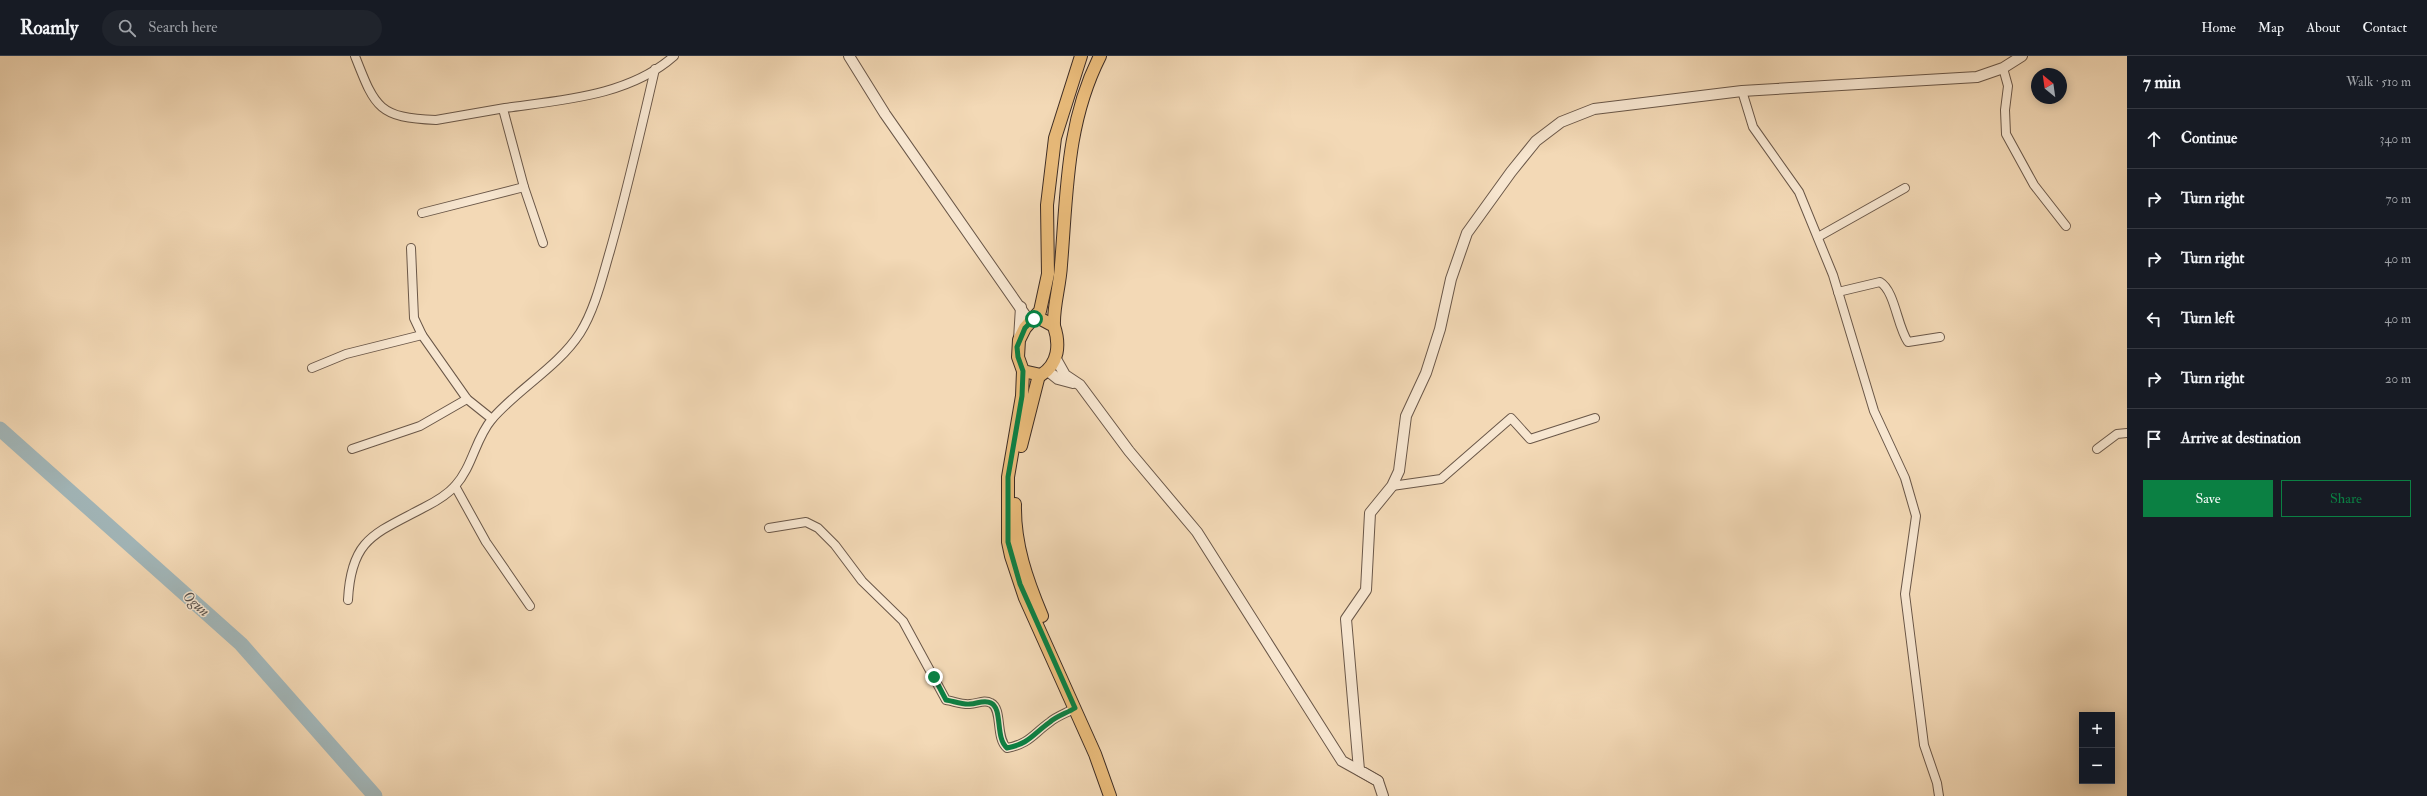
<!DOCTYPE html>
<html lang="en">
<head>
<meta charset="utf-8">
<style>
	body { margin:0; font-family:"IM FELL Double Pica",serif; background:#20242c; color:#f1f3f6 }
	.controls { position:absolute; right:12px; bottom:12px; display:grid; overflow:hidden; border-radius:0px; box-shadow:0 2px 10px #0003 }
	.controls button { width:36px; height:36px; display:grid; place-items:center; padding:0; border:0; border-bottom:1px solid #363941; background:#171b24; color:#f1f3f6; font:20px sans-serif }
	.compass { position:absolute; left:2031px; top:12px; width:36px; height:36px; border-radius:50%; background:#171b24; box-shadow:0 2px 10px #0003; rotate:331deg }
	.stop { position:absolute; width:12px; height:12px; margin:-9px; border:3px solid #0b8043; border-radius:50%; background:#fff }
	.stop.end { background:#0b8043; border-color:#fff; box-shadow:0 1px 4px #0008 }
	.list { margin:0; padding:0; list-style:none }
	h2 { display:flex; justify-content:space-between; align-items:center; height:52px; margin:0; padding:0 16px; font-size:17px }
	h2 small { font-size:13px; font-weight:400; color:#9ea1a6 }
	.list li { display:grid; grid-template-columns:26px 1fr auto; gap:12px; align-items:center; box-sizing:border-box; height:60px; padding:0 16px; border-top:1px solid #363941 }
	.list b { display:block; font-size:15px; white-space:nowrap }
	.list em { font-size:13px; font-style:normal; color:#9ea1a6 }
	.actions { display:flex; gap:8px; padding:12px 16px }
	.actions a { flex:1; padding:9px 0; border:1px solid #0b8043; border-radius:0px; text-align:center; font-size:14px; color:#0b8043 }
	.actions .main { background:#0b8043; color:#fff }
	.icon { flex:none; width:22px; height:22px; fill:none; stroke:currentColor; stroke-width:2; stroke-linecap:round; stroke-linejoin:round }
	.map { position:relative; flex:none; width:2127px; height:740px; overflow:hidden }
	header { display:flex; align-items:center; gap:24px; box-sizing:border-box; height:56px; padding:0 20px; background:#171b24; border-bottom:1px solid #363941 }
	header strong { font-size:19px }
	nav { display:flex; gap:22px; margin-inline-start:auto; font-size:14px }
	.search { width:280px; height:36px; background:#20242c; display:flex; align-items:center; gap:10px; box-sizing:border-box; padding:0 14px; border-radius:22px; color:#9ea1a6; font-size:15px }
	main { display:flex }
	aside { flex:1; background:#171b24 }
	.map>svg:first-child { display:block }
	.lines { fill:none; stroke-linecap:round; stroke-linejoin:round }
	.river { stroke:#a2b7ba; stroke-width:15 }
	.minor-casing { stroke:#6a5748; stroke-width:10 }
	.tertiary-casing { stroke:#6a5748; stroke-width:12 }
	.primary-casing { stroke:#3d2c24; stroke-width:14 }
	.minor { stroke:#f7e6d0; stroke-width:8 }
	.tertiary { stroke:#f7e6d0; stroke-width:10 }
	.primary { stroke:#eabc7b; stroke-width:12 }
	.route { stroke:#0b8043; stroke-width:5 }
	.labels { text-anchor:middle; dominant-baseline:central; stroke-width:3; stroke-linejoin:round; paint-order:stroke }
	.water-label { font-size:15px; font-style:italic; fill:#564f4a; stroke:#f7e6d0 }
</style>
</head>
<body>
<header>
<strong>Roamly</strong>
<div class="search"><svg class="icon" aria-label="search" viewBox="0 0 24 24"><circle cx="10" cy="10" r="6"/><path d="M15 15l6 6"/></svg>Search here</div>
<nav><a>Home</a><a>Map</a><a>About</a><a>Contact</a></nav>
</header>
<main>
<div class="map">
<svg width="2127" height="740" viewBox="0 0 2127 740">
	<rect width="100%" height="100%" fill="#f3d9b6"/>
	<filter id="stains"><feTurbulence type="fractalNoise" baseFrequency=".005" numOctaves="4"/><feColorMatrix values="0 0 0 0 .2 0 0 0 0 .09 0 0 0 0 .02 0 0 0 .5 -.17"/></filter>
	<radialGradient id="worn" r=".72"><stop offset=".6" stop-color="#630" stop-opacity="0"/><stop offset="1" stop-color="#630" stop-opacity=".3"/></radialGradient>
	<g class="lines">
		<polyline class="river" points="0,373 241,588 375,740"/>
		<defs>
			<g id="minor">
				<path d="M355,0C375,51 378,62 436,64C459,60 482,56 505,52C562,44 629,40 674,0"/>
				<polyline points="2003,12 2008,30 2005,54 2006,78 2034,129 2066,170"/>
				<polyline points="1742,35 1753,71 1799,136 1833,219 1874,355 1905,422 1916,460 1905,538 1924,689 1937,727 1939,740"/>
				<polyline points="503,53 524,131 543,187"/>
				<polyline points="422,157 524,131"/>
				<polyline points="1818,181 1905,132"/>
				<polyline points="411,192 414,262 422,279 467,343 492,363"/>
				<path d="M1838,236L1880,226C1895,235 1897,270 1908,286L1940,281"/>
				<polyline points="312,312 346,298 422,279"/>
				<polyline points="352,393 420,370 467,343"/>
				<polyline points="2097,393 2117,378 2127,377"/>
				<polyline points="455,430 486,486 530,550"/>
				<polyline points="1392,430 1441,423 1511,362 1530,383 1595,362"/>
				<path d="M769,472L806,466L818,472L835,489L862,525L903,565L946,644C953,645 963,649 970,648C977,648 984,643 991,647C1003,653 995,682 1007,692C1029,688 1033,678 1050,666C1057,660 1067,657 1075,652"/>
				<path d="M348,544C351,483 374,478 423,452C435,446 447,439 455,430C473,410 475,383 492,363C519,332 558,311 580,277C595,253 602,222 610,195C627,135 641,74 655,13"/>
			</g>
			<g id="tertiary">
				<polyline points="849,0 885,58 1030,266"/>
				<polyline points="1019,283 1021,251"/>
				<polyline points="1056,303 1065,319 1080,329 1129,395 1197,476 1342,705 1378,725 1383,740"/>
				<polyline points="1048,315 1058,323 1073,327"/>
				<polyline points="1378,725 1359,714 1346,563 1366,534 1370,457 1392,430 1399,415 1406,360 1426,317 1440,273 1451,223 1467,177 1511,116 1536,85 1561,66 1594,53 1742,35 1977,21 2003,12 2022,0"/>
			</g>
			<g id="primary">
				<path d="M1034,263L1039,262L1054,270C1060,288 1059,308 1041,319L1023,315L1018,301L1019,284L1025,272L1040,255L1048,218L1047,149L1055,82L1081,0"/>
				<path d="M1054,270C1053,250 1060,230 1061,209C1067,137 1066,67 1100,0"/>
				<polyline points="1023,315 1022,340 1008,421 1008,486 1011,500 1025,542 1095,698 1110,740"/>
				<polyline points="1021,390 1039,319"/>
				<path d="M1015,448C1014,488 1027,524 1042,560"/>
			</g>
		</defs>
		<use href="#minor" class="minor-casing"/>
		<use href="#tertiary" class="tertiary-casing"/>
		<use href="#primary" class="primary-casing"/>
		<use href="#minor" class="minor"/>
		<use href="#tertiary" class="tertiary"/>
		<use href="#primary" class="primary"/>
	</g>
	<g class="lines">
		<path class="route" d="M934,621L946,644C953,645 963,649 970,648C977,648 984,643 991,647C1003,653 995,682 1007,692C1029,688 1033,678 1050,666C1057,660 1067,657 1075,652L1020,528L1008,486V421L1022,340L1023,315L1018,301L1017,291L1025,272L1034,263"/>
	</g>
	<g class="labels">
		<g class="water-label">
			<text transform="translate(196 548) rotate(42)">Ogun</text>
		</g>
	</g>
	<rect width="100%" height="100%" filter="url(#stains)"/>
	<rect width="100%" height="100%" fill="url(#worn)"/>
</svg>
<div class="controls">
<button>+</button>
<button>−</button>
</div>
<svg class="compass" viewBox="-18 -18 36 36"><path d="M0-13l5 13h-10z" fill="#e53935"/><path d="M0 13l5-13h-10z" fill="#9ea1a6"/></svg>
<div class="stop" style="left:1034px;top:263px"></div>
<div class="stop end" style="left:934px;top:621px"></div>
</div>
<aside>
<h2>7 min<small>Walk · 510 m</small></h2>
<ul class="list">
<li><svg class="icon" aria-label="ahead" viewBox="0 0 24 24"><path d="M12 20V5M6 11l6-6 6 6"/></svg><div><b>Continue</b></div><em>340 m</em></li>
<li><svg class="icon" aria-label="right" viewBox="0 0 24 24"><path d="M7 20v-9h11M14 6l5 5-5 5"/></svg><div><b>Turn right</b></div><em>70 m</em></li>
<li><svg class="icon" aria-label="right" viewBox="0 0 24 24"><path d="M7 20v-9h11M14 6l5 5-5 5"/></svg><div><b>Turn right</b></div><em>40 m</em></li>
<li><svg class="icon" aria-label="left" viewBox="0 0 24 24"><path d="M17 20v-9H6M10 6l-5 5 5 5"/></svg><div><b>Turn left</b></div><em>40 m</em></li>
<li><svg class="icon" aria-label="right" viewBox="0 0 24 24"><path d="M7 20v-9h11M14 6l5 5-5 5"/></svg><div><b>Turn right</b></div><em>20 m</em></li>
<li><svg class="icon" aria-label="arrive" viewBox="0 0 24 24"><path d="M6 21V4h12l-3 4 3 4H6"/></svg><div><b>Arrive at destination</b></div></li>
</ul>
<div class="actions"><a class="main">Save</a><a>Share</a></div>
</aside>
</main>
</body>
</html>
